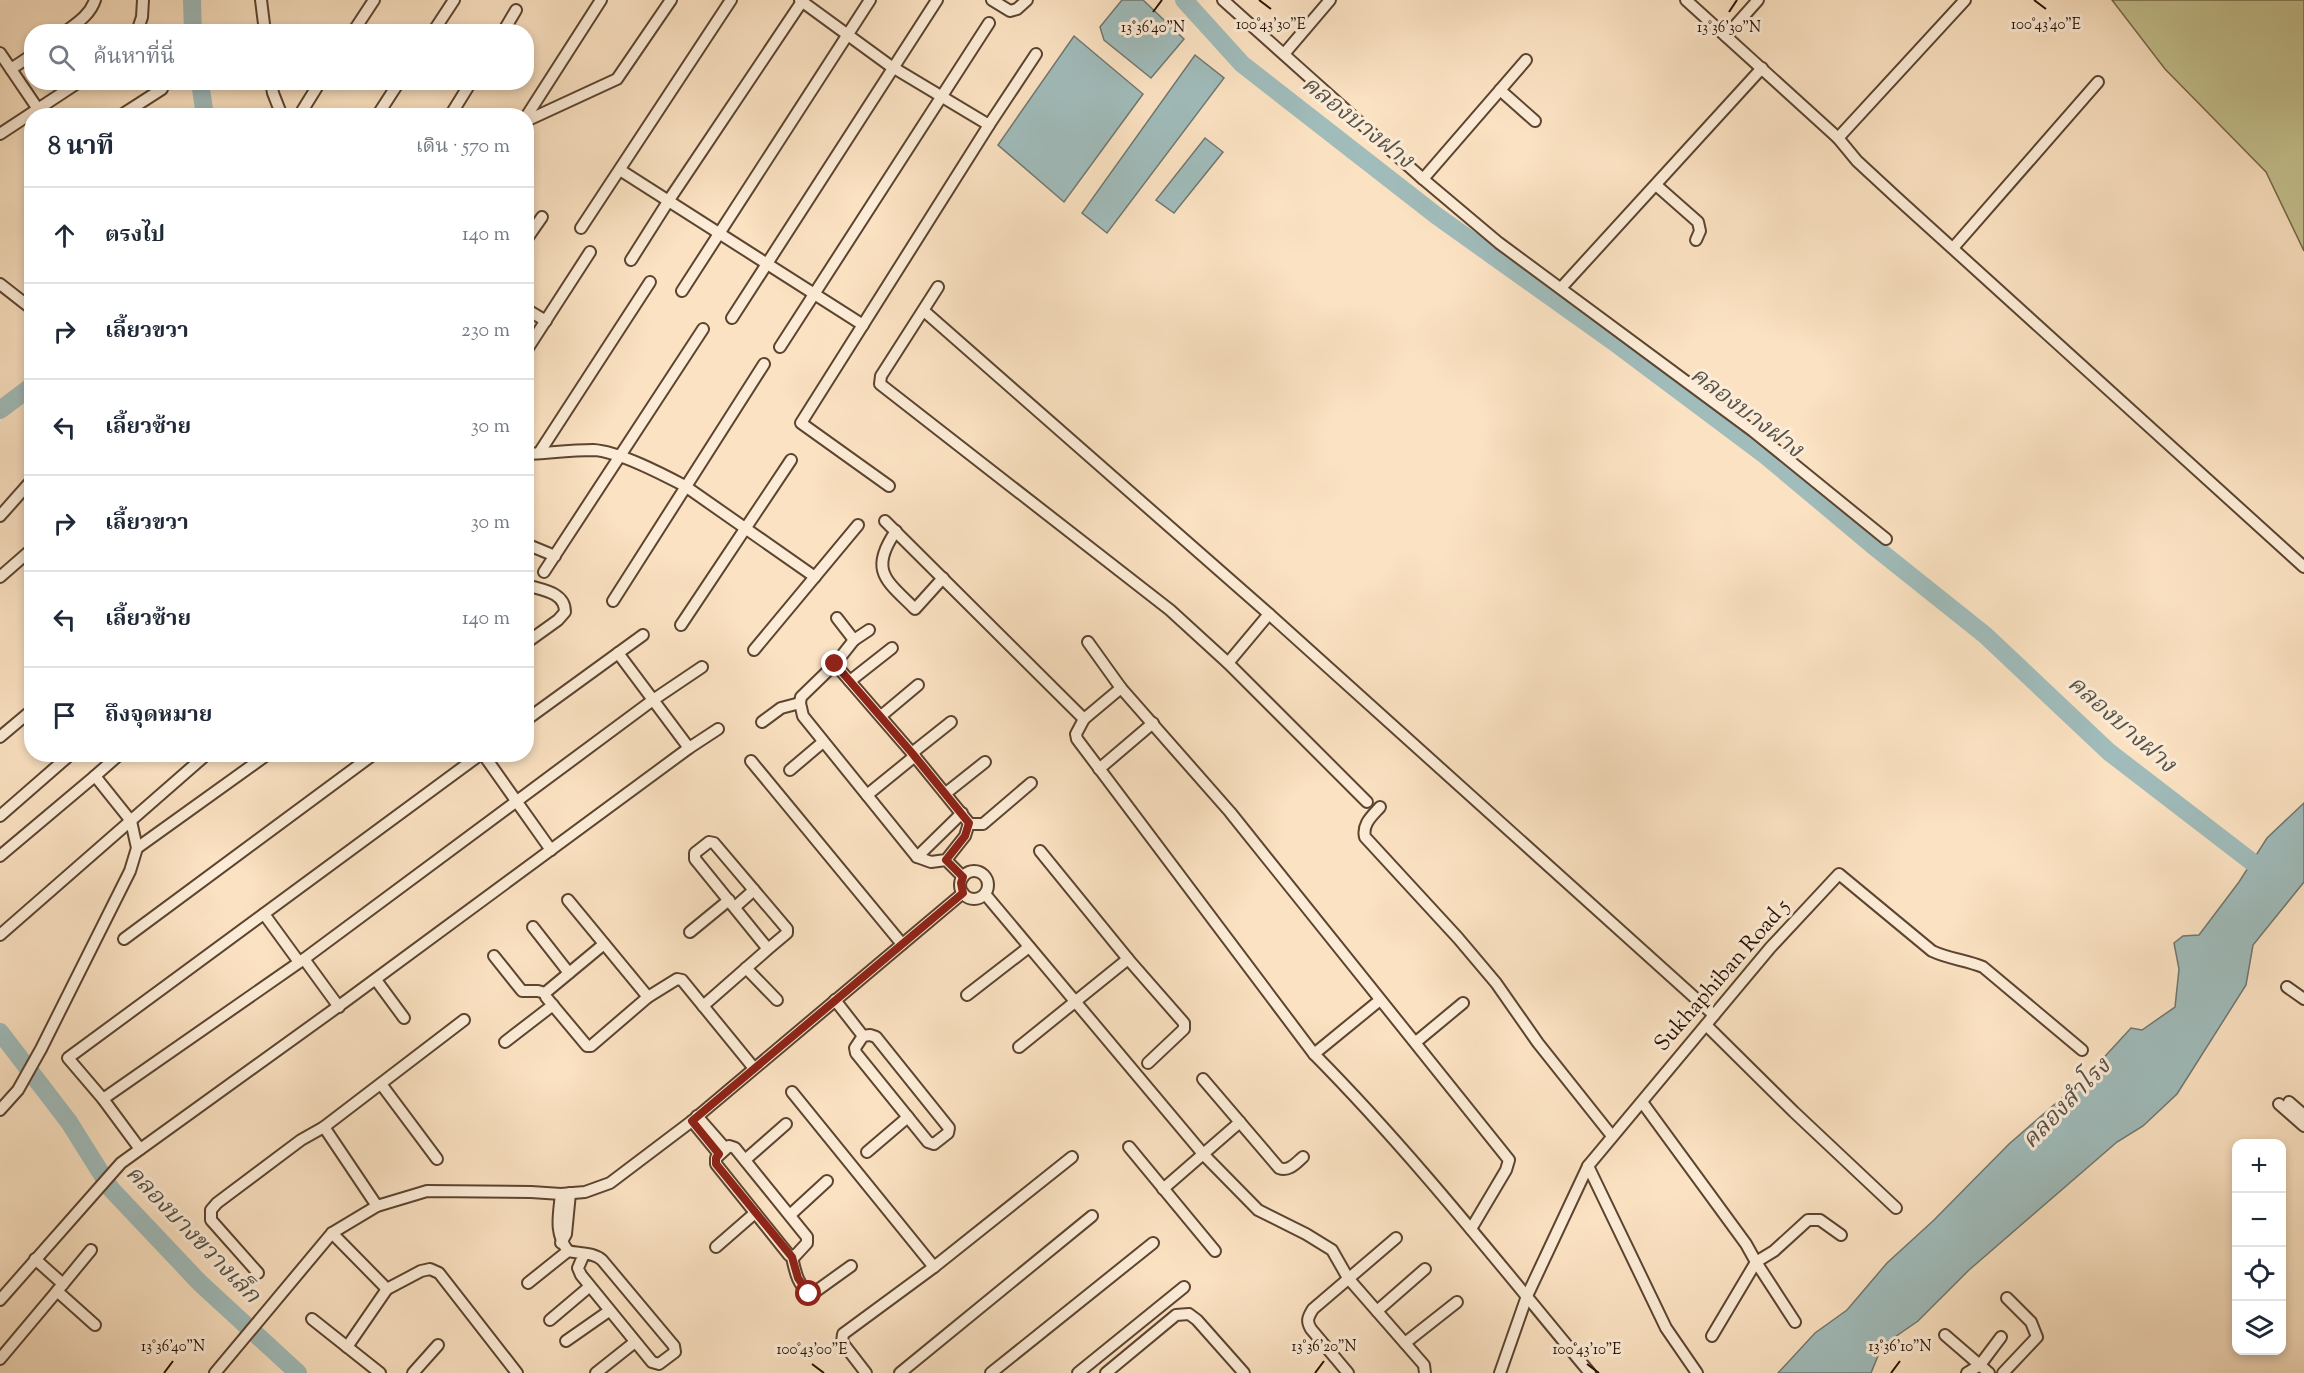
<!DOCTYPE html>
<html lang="th">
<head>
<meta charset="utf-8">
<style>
	body { margin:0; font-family:"Sorts Mill Goudy","Noto Serif Thai",serif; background:#f6f6f7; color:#1f2937 }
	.controls { position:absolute; right:18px; bottom:18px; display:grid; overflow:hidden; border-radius:12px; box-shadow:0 3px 9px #0003 }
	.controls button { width:54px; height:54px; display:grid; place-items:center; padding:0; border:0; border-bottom:2px solid #e0e1e3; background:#fff; color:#1f2937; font:30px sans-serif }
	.stop { position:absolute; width:18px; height:18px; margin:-14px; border:4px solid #8f2418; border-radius:50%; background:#fff }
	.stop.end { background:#8f2418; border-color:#fff; box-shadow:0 2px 6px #0008 }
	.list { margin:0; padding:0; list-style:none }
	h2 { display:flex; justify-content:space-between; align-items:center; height:78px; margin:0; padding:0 24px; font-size:26px }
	h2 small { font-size:20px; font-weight:400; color:#747a83 }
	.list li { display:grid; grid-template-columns:39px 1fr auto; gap:18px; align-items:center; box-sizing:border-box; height:96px; padding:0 24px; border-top:2px solid #e0e1e3 }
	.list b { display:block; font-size:22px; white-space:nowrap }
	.list em { font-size:20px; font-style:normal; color:#747a83 }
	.icon { flex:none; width:33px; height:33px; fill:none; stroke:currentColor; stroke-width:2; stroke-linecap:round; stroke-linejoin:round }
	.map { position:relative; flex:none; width:2304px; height:1373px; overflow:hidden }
	.search { position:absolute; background:#fff; box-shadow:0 3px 9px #0003; left:24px; top:24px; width:510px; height:66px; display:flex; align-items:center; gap:15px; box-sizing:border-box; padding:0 21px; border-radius:24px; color:#747a83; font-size:22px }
	.panel { position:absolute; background:#fff; box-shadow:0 3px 9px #0003; left:24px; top:108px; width:510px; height:654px; border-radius:24px }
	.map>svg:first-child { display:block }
	.green { fill:#c4c28f; stroke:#766848; stroke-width:1.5 }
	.water { fill:#a0bcbb; stroke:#707770; stroke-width:1.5 }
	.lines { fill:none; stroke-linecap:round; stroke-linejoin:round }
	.river { stroke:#a0bcbb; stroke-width:18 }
	.minor-casing { stroke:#5c4430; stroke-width:14 }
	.minor { stroke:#fcecd7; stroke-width:10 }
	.route { stroke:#8f2418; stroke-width:8 }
	.ticks { fill:none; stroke:#270f00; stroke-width:2 }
	.labels { text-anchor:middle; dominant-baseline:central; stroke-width:6; stroke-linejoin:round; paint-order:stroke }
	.street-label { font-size:22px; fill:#270f00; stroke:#fcecd7 }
	.water-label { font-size:24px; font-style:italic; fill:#57544b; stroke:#fcecd7 }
	.ticks-label { font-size:15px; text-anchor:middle; fill:#270f00; stroke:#fcecd7; stroke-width:6; stroke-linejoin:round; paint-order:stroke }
</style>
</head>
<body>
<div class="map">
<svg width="2304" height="1373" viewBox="0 0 2304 1373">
	<rect width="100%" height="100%" fill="#fbe2c2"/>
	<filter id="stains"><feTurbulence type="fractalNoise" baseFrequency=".00333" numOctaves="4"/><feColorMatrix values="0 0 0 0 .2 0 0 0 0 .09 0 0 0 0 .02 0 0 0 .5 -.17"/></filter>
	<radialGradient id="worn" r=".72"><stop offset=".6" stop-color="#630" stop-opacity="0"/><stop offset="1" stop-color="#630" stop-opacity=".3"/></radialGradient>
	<polygon class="green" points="2112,0 2304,0 2304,251 2266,172 2165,69"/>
	<g class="water">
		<polygon points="1122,0 1143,0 1184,39 1151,78 1104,40 1100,27"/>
		<polygon points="1074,36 1143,94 1064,202 998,145"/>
		<polygon points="1195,55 1224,78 1107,233 1082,213"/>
		<polygon points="1205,138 1223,152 1174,213 1156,200"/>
		<polygon points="2304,803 2304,882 2253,945 2246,985 2177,1094 2143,1126 2117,1142 1969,1270 1918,1321 1882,1346 1871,1373 1778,1373 1815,1333 1847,1310 1887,1263 1934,1220 2009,1144 2085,1078 2131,1028 2142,1030 2175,1007 2179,969 2174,943 2183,936 2199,935 2239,882 2267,838"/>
	</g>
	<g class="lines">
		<g class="river">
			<polyline points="192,0 193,32"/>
			<polyline points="1184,0 1242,64 1437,216 1618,345 1765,455 1876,548 1985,635 2109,752 2269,875"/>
			<polyline points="200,82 205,116"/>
			<polyline points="0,410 32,386"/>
			<polyline points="0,1032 69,1122 111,1189 200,1283 298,1373"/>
		</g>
		<defs>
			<g id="minor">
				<polyline points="261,0 265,32"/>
				<polyline points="800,0 889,65 989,125 801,423 889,486"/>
				<polyline points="992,0 1010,11 1017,9 1027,0"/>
				<polyline points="1223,0 1423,179 1499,243 1753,431 1886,539"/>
				<polyline points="1686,0 1838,138 1857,161 1897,198 2304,567"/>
				<path d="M65,32C77,23 90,15 95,0"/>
				<polyline points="137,32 142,17 143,0"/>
				<polyline points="353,32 374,0"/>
				<polyline points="433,32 454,0"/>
				<polyline points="503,32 516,10"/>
				<polyline points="1726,36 1758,0"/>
				<polyline points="0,53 42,115"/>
				<polyline points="1284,54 1330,0"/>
				<polyline points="11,69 32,55"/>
				<polyline points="271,82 273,93 282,116"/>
				<polyline points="1500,90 1535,121"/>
				<polyline points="120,116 162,89"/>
				<polyline points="299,116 320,82"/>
				<polyline points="377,116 399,82"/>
				<polyline points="450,116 471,82"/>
				<polyline points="526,117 601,0"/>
				<polyline points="526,121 617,79 671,0"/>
				<polyline points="989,125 1036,54"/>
				<polyline points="0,134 79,82"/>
				<polyline points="1838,138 1965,0"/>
				<polyline points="620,170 863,325"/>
				<polyline points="1423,179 1526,60"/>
				<polyline points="1656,185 1698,222 1700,231 1696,240"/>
				<polyline points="581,228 731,0"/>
				<polyline points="526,240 542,217"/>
				<polyline points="1953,248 2098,82"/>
				<polyline points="631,260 669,200 803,0"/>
				<polyline points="0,284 32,309"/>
				<polyline points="938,287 881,376 880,384 1170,610 1228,663 1367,802"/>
				<polyline points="1561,288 1762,68"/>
				<polyline points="682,291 870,0"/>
				<polyline points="526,309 546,321"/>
				<polyline points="924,311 1269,614 1714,1015"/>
				<polyline points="732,318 937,0"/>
				<polyline points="780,347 989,23"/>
				<polyline points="526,351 590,252"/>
				<polyline points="539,453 650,282"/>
				<path d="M526,454C548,453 571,450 593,450C618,451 662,474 685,486L815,577"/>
				<polyline points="0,516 32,480"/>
				<polyline points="885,521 1084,719"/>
				<path d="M896,531C868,571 887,581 915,609L943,578"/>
				<polyline points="526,544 555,556"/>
				<polyline points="544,572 703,329"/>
				<polyline points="0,577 32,549"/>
				<path d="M526,585C542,590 565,592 565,612L558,620L526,643"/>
				<polyline points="613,601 764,364"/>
				<polyline points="837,618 854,640"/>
				<polyline points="681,625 791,460"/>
				<polyline points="32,635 32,639"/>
				<polyline points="1088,642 1121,688 1230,812 1509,1160 1506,1170 1471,1229"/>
				<polyline points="754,650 858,525"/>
				<polyline points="618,653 689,748"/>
				<polyline points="1228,663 1269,614"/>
				<polyline points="835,664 854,640 869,630"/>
				<polyline points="850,681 892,648"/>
				<path d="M1121,688L1084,719L1076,734L1077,739L1314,1054C1413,1154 1500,1265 1590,1373"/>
				<polyline points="881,716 918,685"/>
				<polyline points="526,720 643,635"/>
				<polyline points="762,722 781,708 800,703"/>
				<polyline points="0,737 32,710"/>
				<polyline points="912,753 951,722"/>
				<polyline points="483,754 551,850"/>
				<polyline points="751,761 902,944"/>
				<polyline points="1099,769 1153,723"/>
				<polyline points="790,770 823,742"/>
				<polyline points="946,793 985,762"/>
				<polyline points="867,795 915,756"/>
				<path d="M1380,807C1372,816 1362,824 1365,837L1458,938L1496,983L1538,1043L1612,1136"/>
				<polyline points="0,816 71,754"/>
				<polyline points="969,824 983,824 1031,783"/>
				<polyline points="137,848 268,754"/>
				<polyline points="1040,851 1128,959 1184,1023 1184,1029 1148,1063"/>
				<polyline points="0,856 95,776"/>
				<polyline points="917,857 962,813"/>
				<polyline points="946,860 965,836 969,823 912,753 835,664 801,697 800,703 803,716 917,857 931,862 946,860 963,877"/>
				<circle cx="974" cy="885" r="14"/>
				<polyline points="985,894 1204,1155 1258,1210 1306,1234 1332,1250 1348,1278 1424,1365 1425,1373"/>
				<polyline points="568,900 648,997"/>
				<polyline points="735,907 754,890"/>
				<polyline points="264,914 299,962"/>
				<polyline points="533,927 569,973"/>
				<polyline points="690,932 729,900"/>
				<polyline points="0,935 207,754"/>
				<polyline points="124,939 374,754"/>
				<polyline points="604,944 545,993 546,997 587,1046 591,1046 648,997 677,979 682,980 753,1067"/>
				<polyline points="494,956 522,991 538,991 545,993"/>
				<polyline points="304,959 339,1007"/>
				<polyline points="746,968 777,1000"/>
				<polyline points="376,980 404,1018"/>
				<polyline points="2287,987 2304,999"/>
				<polyline points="967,995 1029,947"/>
				<polyline points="835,1000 863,1036"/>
				<polyline points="703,1006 768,949 695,859 695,853 709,842 714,843 787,929 787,933 768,949"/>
				<polyline points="1706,1025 1794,1112 1896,1208"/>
				<polygon points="870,1035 876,1037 949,1128 948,1133 934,1144 928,1142 856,1053 855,1048 863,1036"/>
				<polyline points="505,1042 553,1005"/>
				<polyline points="1416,1042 1463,1003"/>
				<polyline points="1019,1047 1128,959"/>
				<polyline points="1314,1054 1380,1000"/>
				<path d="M1203,1079L1279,1168C1289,1172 1296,1163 1303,1157"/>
				<polyline points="381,1084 437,1159"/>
				<polyline points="792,1092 934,1267"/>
				<polyline points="103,1099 304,959 653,700 702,667"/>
				<polyline points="1642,1102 1746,1244 1756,1262 1712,1336"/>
				<polyline points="2289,1102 2304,1115"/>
				<polyline points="2279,1104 2304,1126"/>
				<polyline points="0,1110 18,1090 41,1049 130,871 137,848 131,821 95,776 120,754"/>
				<polyline points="697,1116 725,1148"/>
				<polyline points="692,1121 719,1154"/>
				<polyline points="324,1127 377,1206"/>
				<polygon points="729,1146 735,1148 807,1237 807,1243 795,1256 789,1255 716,1164 716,1158"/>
				<polyline points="1129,1147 1215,1251"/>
				<polyline points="140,1149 103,1099 68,1058 481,754"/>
				<polyline points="867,1152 908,1117"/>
				<polyline points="745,1160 786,1124"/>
				<polyline points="1588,1166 1666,1328 1697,1373"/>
				<polyline points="1163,1189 1240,1122"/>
				<polyline points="790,1215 827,1181"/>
				<polyline points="332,1233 387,1289"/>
				<polyline points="561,1243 566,1234 570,1193"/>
				<polyline points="716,1247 755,1213"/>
				<path d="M568,1251C580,1254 593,1252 602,1260L674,1346L675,1352L659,1364L652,1362L581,1275L578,1268L584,1254"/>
				<path d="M792,1257C795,1271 798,1288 812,1294L851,1266"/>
				<polyline points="258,1273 211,1220 211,1210 217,1203 301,1140 324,1127 464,1020"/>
				<path d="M528,1283L568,1251C554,1233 559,1215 561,1194"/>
				<polyline points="63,1284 91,1250"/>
				<polyline points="57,1291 95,1325"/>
				<polyline points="0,1300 121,1163 343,1003 689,748 718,729"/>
				<polyline points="1377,1311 1425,1269"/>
				<polyline points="312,1319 380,1373"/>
				<polyline points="550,1320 589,1287"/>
				<polyline points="1795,1322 1756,1262 1774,1251 1808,1220 1820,1220 1841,1235"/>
				<polyline points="1945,1335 1989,1373"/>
				<polyline points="566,1341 609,1311"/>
				<polyline points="1405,1343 1457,1302"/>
				<polyline points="347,1347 387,1289 421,1271 430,1269 439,1273 517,1373"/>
				<polyline points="0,1359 63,1284 35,1259"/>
				<polyline points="215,1373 332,1233 377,1206 427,1191 531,1192 561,1194 585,1192 610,1183 692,1121 963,893"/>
				<polyline points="413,1373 438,1345"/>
				<polyline points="596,1373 635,1342"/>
				<polyline points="866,1373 842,1342 843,1334 934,1267 1072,1157"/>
				<polyline points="900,1373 1092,1216"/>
				<polyline points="991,1373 1153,1243"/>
				<polyline points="1078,1373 1184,1287"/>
				<polyline points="1106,1373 1176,1315 1189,1314 1197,1320 1244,1373"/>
				<path d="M1348,1373L1311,1329C1306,1321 1308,1317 1313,1309L1396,1238"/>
				<path d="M1500,1373L1527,1296L1588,1166L1770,948L1839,874L1932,951C1949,959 1966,960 1983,967L2082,1050"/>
				<polyline points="1967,1373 1980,1365 2001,1337"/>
				<polyline points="2003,1373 2037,1337 2031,1322 2007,1298"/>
			</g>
		</defs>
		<use href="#minor" class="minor-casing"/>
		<use href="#minor" class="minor"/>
	</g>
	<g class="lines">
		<polyline class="route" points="809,1294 798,1278 792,1257 716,1164 716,1158 719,1154 692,1121 963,893 961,883 963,877 946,860 965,836 969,823 912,753 835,664"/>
	</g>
	<path class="ticks" d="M1259,0L1271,9M2034,0L2046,9M1153,12L1162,0M1729,12L1737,0M812,1364L824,1373M1587,1364L1599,1373M164,1373L173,1361M1315,1373L1324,1361M1891,1373L1900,1361"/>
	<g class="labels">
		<g class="street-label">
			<text transform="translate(1723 976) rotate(-49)">Sukhaphiban Road 5</text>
		</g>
		<g class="water-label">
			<text transform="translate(1357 123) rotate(38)">คลองบางฝาง</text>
			<text transform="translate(1746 413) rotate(37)">คลองบางฝาง</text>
			<text transform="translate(2121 725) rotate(41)">คลองบางฝาง</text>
			<text transform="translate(2067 1104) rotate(-46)">คลองสำโรง</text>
			<text transform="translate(192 1235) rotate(46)">คลองบางขวางเล็ก</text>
		</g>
	</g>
	<g class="ticks-label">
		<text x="1271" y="29">100°43'30"E</text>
		<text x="2046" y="29">100°43'40"E</text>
		<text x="1153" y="32">13°36'40"N</text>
		<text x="1729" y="32">13°36'30"N</text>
		<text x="173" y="1351">13°36'40"N</text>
		<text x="1324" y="1351">13°36'20"N</text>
		<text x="1900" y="1351">13°36'10"N</text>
		<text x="812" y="1354">100°43'00"E</text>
		<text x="1587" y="1354">100°43'10"E</text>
	</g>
	<rect width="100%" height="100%" filter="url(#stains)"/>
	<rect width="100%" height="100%" fill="url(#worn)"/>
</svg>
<div class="controls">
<button>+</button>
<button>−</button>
<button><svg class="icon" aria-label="locate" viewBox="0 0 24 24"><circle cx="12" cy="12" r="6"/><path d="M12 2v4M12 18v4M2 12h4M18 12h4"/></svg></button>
<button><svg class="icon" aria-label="layers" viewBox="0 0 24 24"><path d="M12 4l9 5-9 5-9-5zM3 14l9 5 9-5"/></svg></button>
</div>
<div class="stop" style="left:809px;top:1294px"></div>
<div class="stop end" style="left:835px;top:664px"></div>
<div class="search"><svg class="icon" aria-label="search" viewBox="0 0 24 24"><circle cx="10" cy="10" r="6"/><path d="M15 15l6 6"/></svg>ค้นหาที่นี่</div>
<section class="panel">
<h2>8 นาที<small>เดิน · 570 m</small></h2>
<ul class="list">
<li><svg class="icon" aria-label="ahead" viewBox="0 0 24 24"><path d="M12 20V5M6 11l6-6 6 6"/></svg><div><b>ตรงไป</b></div><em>140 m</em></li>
<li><svg class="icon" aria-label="right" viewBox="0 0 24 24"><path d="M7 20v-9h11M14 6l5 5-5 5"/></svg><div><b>เลี้ยวขวา</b></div><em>230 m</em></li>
<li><svg class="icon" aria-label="left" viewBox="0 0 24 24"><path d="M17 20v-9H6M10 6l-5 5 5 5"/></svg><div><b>เลี้ยวซ้าย</b></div><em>30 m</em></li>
<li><svg class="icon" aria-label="right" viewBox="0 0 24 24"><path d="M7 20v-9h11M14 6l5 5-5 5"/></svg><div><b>เลี้ยวขวา</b></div><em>30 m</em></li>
<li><svg class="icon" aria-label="left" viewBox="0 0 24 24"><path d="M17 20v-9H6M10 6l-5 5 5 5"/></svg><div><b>เลี้ยวซ้าย</b></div><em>140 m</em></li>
<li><svg class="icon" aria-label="arrive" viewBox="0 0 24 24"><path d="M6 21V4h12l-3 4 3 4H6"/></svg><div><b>ถึงจุดหมาย</b></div></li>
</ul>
</section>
</div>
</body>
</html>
